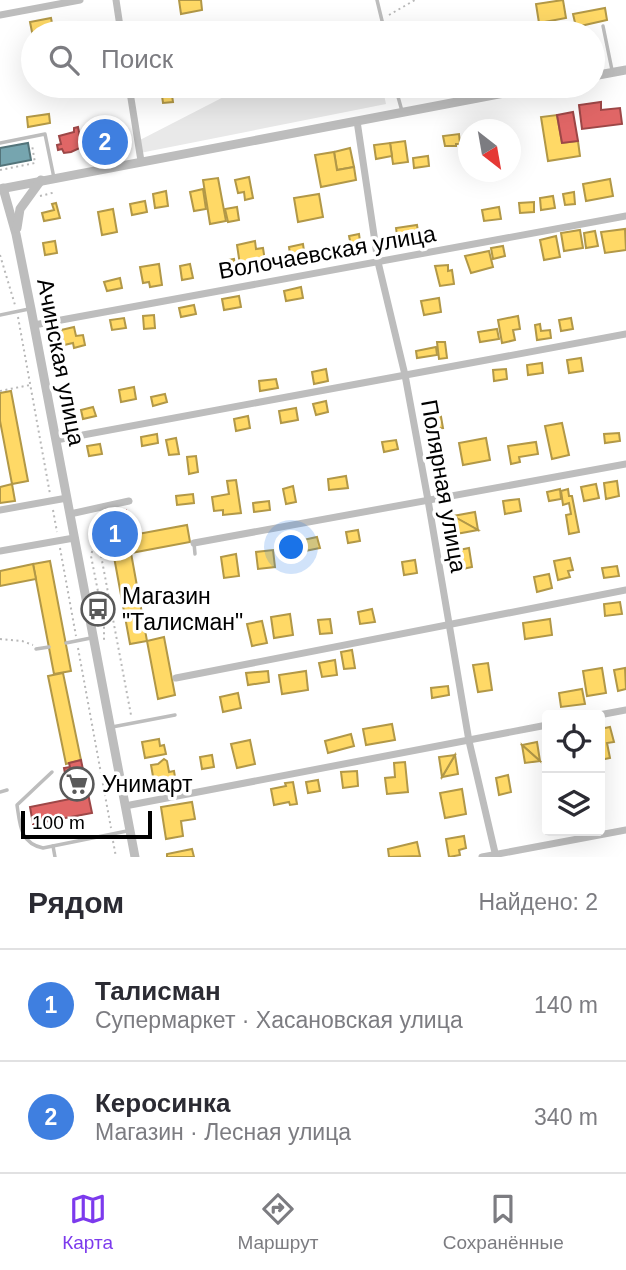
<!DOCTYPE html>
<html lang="ru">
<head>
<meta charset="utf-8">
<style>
	body { margin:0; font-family:Arial,sans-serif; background:#f2f2f3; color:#2b2b33 }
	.controls { position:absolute; right:21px; bottom:21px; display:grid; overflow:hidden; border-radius:7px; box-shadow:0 7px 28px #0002 }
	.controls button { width:63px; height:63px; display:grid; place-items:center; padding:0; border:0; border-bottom:2px solid #e1e1e2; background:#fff; color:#2b2b33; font:35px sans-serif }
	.compass { position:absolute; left:458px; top:119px; width:63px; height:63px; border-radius:50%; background:#fff; box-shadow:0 7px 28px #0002; rotate:149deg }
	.scale { position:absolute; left:21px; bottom:18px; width:131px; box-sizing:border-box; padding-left:7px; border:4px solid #000; border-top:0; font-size:19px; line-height:24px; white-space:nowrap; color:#000; -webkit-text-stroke:5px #fff; paint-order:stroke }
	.you { position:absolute; left:292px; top:548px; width:24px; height:24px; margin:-18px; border:5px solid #fff; border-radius:50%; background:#1a73e8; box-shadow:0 0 0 10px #1a73e833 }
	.badge { display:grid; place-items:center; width:46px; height:46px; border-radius:50%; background:#7c3aed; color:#fff; font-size:23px; font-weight:700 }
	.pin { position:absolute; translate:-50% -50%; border:4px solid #fff; box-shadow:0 2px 7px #0006 }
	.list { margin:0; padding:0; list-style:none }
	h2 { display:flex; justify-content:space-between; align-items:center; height:91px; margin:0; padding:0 28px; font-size:30px }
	h2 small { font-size:23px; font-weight:400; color:#7c7c81 }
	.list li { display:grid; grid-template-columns:46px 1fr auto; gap:21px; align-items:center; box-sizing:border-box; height:112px; padding:0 28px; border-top:2px solid #e1e1e2 }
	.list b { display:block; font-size:26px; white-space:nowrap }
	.list p { margin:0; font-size:23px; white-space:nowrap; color:#7c7c81 }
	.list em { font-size:23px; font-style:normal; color:#7c7c81 }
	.icon { flex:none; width:38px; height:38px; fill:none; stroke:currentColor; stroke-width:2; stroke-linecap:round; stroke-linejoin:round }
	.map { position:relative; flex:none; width:626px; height:857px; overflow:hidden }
	.search { position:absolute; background:#fff; box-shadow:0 7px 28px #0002; left:21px; right:21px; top:21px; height:77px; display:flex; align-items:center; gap:18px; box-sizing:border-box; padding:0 24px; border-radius:38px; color:#7c7c81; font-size:26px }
	.sheet { height:315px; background:#fff }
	nav { display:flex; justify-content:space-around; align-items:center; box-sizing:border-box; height:98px; border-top:2px solid #e1e1e2; background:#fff; font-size:19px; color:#7c7c81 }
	nav a { display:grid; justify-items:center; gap:4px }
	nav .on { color:#7c3aed }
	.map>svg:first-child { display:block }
	.green { fill:#e9e9e9 }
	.homes { fill:#ffd966; stroke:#b29847; stroke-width:2 }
	.shops { fill:#e06666; stroke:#9d4747; stroke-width:2 }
	.public { fill:#76a5af; stroke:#53747a; stroke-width:2 }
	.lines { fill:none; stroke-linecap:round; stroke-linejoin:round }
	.path { stroke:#b8b8b8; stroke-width:2; stroke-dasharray:2 3.5; stroke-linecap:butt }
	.service { stroke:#bdbdbd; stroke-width:3.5 }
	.minor { stroke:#bdbdbd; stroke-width:7 }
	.tertiary { stroke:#bdbdbd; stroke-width:9 }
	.labels { text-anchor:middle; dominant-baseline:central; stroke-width:7; stroke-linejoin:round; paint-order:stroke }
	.street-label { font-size:23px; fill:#000; stroke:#fff }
	.poi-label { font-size:23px; fill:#000; stroke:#fff; text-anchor:start }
</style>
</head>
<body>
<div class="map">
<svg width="626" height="857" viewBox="0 0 626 857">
	<rect width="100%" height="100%" fill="#fff"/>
	<polygon class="green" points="245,86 382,86 386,104 140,153 138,141"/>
	<g class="homes">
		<polygon points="179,0 201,0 202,10 181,14"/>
		<polygon points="563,0 566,18 539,23 536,4"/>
		<polygon points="605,8 607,20 576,27 573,14"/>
		<polygon points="51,18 54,33 33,33 33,37 30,22"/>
		<polygon points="533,24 535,33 520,33 518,27"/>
		<polygon points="171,88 173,102 163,103 161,89"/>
		<polygon points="49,114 50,123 28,127 27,117"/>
		<polygon points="557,115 562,143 578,141 580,156 548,161 541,117"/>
		<polygon points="127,132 130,140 114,144 112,135"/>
		<polygon points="459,134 460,144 456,144 456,146 445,146 443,136"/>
		<polygon points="405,141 408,162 393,164 390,143"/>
		<polygon points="390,143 392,156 376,159 374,145"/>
		<polygon points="350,148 354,167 337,170 334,152"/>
		<polygon points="334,152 337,170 354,167 356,180 321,187 315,155"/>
		<polygon points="428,156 429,166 414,168 413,158"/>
		<polygon points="249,177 253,198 245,200 244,192 238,193 235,180"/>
		<polygon points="218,178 226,221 210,224 203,180"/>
		<polygon points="610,179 613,196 586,201 583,184"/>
		<polygon points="203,189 206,209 194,211 190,192"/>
		<polygon points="166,191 168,206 155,208 153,194"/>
		<polygon points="574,192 575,204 565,205 563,194"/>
		<polygon points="319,194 323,217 298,222 294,198"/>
		<polygon points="553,196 555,208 541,210 540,198"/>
		<polygon points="145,201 147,212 132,215 130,204"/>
		<polygon points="534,202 534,212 520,213 519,203"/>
		<polygon points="56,203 60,218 44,221 42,213 54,210 52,204"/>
		<polygon points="237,207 239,220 228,222 225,209"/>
		<polygon points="499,207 501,219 484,221 482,210"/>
		<polygon points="113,209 117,232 102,235 98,212"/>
		<polygon points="417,225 419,238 398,242 396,228"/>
		<polygon points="625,229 626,250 605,253 601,232"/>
		<polygon points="580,230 583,248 564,251 561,233"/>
		<polygon points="595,231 598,246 586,248 584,233"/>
		<polygon points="359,234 361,248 352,250 349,236"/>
		<polygon points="556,236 560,257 544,260 540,240"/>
		<polygon points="55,241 57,253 45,255 43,243"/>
		<polygon points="255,241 256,249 263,248 265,261 240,265 237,245"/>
		<polygon points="303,244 305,258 291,261 289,247"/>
		<polygon points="503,246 505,256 493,259 491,248"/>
		<polygon points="489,251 493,267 471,273 465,256"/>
		<polygon points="234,259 236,269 220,272 218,262"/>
		<polygon points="159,264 162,285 150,287 149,282 143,283 140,267"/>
		<polygon points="190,264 193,278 182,280 180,266"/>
		<polygon points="448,265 448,271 452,270 454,284 440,286 435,266"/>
		<polygon points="120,278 122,288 107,291 104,282"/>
		<polygon points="301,287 303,298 286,301 284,291"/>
		<polygon points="239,296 241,307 224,310 222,299"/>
		<polygon points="439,298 441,312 424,315 421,301"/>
		<polygon points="194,305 196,314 181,317 179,308"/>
		<polygon points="154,315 155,328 144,329 143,316"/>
		<polygon points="518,316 520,329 513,330 515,340 502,343 498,320"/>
		<polygon points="124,318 126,328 112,330 110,320"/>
		<polygon points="571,318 573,329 561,331 559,320"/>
		<polygon points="540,324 541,331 550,330 551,338 537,340 535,325"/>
		<polygon points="74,327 76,336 83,335 85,345 74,348 73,343 64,345 61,330"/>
		<polygon points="497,329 499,339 480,342 478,332"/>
		<polygon points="437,342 445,342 447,358 439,359"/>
		<polygon points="436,347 437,355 417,358 416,351"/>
		<polygon points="581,358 583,371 569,373 567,360"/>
		<polygon points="542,363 543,373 528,375 527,365"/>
		<polygon points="326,369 328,381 314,384 312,372"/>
		<polygon points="506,369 507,379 494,381 493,370"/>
		<polygon points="276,379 278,388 260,391 259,381"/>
		<polygon points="134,387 136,399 121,402 119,390"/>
		<polygon points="11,391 28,481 12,484 0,421 0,393"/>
		<polygon points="165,394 167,402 153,406 151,397"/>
		<polygon points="326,401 328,412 316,415 313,404"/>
		<polygon points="93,407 96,416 83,419 81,410"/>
		<polygon points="296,408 298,420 281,423 279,411"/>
		<polygon points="440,411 443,428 429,429 427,413"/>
		<polygon points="248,416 250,428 236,431 234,419"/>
		<polygon points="562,423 569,455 552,459 545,426"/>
		<polygon points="619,433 620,441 605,443 604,434"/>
		<polygon points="157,434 158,443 142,446 141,437"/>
		<polygon points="176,438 179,454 169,455 166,440"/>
		<polygon points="486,438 490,460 463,465 459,443"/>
		<polygon points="396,440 398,449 384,452 382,442"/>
		<polygon points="536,442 538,454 519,457 520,462 511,464 508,446"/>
		<polygon points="100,444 102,454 89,456 87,446"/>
		<polygon points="196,456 198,472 189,474 187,457"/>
		<polygon points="346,476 348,488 329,490 328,479"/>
		<polygon points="236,480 241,513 223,515 223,510 214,511 212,497 229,494 227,481"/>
		<polygon points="617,481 619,496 606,499 604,483"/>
		<polygon points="12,484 15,501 0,503 0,487"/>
		<polygon points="596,484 599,498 584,501 581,487"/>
		<polygon points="293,486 296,502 286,504 283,489"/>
		<polygon points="560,489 561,499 549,501 547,492"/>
		<polygon points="568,489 569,496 572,496 579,532 569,534 566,515 571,514 569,503 563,505 561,491"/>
		<polygon points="193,494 194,503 177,505 176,496"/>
		<polygon points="519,499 521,511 505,514 503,501"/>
		<polygon points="269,501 270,510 254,512 253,503"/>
		<polygon points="475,512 478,530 453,516"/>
		<polygon points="453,516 478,530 456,534"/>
		<polygon points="187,525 190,542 131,553 127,536"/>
		<polygon points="358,530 360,541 348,543 346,532"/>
		<polygon points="317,537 320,548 305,551 303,540"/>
		<polygon points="469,548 472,567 458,570 454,551"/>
		<polygon points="273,550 275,567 258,569 256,552"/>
		<polygon points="131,553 147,641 130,644 114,557"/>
		<polygon points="236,554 239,576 224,578 221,557"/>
		<polygon points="570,558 573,570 568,571 570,577 558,580 554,561"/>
		<polygon points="415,560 417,573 404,575 402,562"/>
		<polygon points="50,561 71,671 54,674 33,564"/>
		<polygon points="33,564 36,579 0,586 0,571"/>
		<polygon points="617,566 619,576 604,578 602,568"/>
		<polygon points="549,574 552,588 537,592 534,577"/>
		<polygon points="620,602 622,614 605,616 604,604"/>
		<polygon points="372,609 375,622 360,624 358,612"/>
		<polygon points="290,614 293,635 274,638 271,617"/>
		<polygon points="330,619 332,633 320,634 318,620"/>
		<polygon points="550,619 552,635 525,639 523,623"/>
		<polygon points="262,621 267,643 252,646 247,624"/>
		<polygon points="164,637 175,695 158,699 147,641"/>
		<polygon points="352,650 355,668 344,669 341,652"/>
		<polygon points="335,660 337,675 322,677 319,663"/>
		<polygon points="488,663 492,690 478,692 473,665"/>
		<polygon points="602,668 606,693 587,696 583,671"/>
		<polygon points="625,668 626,689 618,691 614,670"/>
		<polygon points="268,671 269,682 248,685 246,673"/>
		<polygon points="306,671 308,690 282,694 279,675"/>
		<polygon points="63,673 81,760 66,764 48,676"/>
		<polygon points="448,686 449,695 432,698 431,688"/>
		<polygon points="582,689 585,704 561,707 559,693"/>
		<polygon points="238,693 241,708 223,712 220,697"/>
		<polygon points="392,724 395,740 366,745 363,729"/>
		<polygon points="610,727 614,742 607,743 610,758 600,760 600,729"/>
		<polygon points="351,734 354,746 328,753 325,741"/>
		<polygon points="159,739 160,746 164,745 166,754 145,758 142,742"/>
		<polygon points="250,740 255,764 237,768 231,744"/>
		<polygon points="537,742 540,761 522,745"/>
		<polygon points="522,745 540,761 525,763"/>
		<polygon points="212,755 214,767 202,769 200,757"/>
		<polygon points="455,755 458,774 442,777"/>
		<polygon points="455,755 442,777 439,757"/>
		<polygon points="164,759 167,761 169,772 174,771 175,777 154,782 151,765 158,764"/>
		<polygon points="405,762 408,792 387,794 385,778 395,777 394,763"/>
		<polygon points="357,771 358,786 343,788 341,772"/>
		<polygon points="508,775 511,792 499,795 496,778"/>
		<polygon points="318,780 320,791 308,793 306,782"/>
		<polygon points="293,782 297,804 290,805 289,802 274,805 271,789 286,786 285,783"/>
		<polygon points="462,789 466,814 445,818 440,793"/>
		<polygon points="192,802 195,819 181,821 183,836 166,839 161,807"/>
		<polygon points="464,836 466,848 459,850 460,855 449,857 446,839"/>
		<polygon points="417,842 420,856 389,857 388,849"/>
		<polygon points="192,849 194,857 167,857 167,854"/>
	</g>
	<g class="shops">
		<polygon points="601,102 601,110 620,108 622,124 582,129 579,105"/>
		<polygon points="573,112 578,141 562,143 557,115"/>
		<polygon points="78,127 82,147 71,152 64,153 62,149 58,150 57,145 61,144 59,136 74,132 74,128"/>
		<polygon points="112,135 114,144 98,148 96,139"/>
		<polygon points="126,510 131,535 127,536 131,553 108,558 105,541 101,540 100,533 106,529 105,520 118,517 119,511"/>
		<polygon points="81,760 92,813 33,824 30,807 70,799 64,768 70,767 69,763"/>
	</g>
	<polygon class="public" points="28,143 31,160 0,166 0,148"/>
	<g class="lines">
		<g class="path">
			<polyline points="389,15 415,0"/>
			<polyline points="0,170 35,163 32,145"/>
			<polyline points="40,196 56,192"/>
			<polyline points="0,255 15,305"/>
			<polyline points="18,317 50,494"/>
			<polyline points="0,391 30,385"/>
			<polyline points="53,510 57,532"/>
			<polyline points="94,518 131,715"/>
			<polyline points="96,535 91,556 104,622 104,643"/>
			<polyline points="60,548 76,636"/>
			<polyline points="0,639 22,641 33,645"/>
			<polyline points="78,648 111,828"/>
			<polyline points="113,841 116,857"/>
		</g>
		<g class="service">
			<polyline points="377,0 385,33"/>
			<polyline points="603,26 612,70"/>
			<polyline points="395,86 402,111"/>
			<polyline points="470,86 472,97"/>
			<polyline points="0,143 45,134 54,178"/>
			<polyline points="0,315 29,309"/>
			<polyline points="194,543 195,554"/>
			<polyline points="66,643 91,638"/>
			<polyline points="36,649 49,647"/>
			<polyline points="112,727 175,715"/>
			<path d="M52,772L17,805C20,825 20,843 43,848L127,831"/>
			<polyline points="0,792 7,790"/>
			<polyline points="53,846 55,857"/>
		</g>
		<g class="minor">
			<polyline points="116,0 121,33"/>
			<polyline points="0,15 80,0"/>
			<polyline points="129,86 141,161"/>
			<polyline points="357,121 378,262 405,375 428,500 469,741 496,857"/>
			<polyline points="34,325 626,216"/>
			<polyline points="56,440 626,334"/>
			<polyline points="0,510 67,498"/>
			<polyline points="70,514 129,501"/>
			<polyline points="194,543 626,464"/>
			<polyline points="0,551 74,538"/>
			<polyline points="176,678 626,590"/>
			<polyline points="599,715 626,710"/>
			<polyline points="125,806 547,725"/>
			<polyline points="482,857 626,830"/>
		</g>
		<g class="tertiary">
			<polyline points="593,76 626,70"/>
			<polyline points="3,188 16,234 31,309 135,857"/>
			<polyline points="0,189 541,86"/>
			<polyline points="17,228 20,209 41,180"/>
		</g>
	</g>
	<defs>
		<symbol id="bus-ring" viewBox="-11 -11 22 22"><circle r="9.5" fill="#fff" stroke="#595959" stroke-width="1.5"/><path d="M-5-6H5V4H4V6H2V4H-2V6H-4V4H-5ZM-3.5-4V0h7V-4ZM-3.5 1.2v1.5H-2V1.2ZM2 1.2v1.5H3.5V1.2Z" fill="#595959"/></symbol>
		<symbol id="supermarket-ring" viewBox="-11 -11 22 22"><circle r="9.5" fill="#fff" stroke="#595959" stroke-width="1.5"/><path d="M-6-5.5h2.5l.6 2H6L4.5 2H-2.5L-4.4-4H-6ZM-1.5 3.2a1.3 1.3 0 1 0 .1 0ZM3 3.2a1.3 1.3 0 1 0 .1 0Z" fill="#595959"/></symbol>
	</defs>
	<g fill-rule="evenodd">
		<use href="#bus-ring" x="79" y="590" width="38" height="38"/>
		<use href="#supermarket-ring" x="58" y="765" width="38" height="38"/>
	</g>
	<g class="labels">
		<g class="street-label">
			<text transform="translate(327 252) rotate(-10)">Волочаевская улица</text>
			<text transform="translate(61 362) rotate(79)">Ачинская улица</text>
			<text transform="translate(444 486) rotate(80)">Полярная улица</text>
		</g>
		<g class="poi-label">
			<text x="122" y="596">Магазин<tspan x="122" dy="26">"Талисман"</tspan></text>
			<text x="102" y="784">Унимарт</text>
		</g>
	</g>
</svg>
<div class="controls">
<button><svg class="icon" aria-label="locate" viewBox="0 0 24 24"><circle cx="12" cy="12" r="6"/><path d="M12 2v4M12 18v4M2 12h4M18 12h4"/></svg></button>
<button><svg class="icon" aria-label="layers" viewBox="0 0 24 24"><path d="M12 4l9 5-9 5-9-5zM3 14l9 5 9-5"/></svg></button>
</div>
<svg class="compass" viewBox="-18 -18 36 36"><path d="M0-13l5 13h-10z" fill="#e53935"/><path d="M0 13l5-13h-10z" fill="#7c7c81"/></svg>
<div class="scale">100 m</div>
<div class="you"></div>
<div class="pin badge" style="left:115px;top:534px;background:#3f7fe0">1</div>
<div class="pin badge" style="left:105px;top:142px;background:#3f7fe0">2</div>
<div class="search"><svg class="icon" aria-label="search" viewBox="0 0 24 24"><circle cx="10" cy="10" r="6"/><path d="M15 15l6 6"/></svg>Поиск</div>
</div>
<section class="sheet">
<h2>Рядом<small>Найдено: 2</small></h2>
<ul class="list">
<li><span class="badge" style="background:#3f7fe0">1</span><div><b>Талисман</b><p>Супермаркет · Хасановская улица</p></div><em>140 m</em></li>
<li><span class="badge" style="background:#3f7fe0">2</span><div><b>Керосинка</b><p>Магазин · Лесная улица</p></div><em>340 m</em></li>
</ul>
</section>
<nav>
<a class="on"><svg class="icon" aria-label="map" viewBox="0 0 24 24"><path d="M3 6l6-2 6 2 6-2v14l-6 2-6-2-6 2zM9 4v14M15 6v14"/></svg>Карта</a>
<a><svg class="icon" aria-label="directions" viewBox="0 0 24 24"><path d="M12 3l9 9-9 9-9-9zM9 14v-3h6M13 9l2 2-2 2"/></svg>Маршрут</a>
<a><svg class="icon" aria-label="saved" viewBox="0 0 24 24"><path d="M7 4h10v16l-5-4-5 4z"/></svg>Сохранённые</a>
</nav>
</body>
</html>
